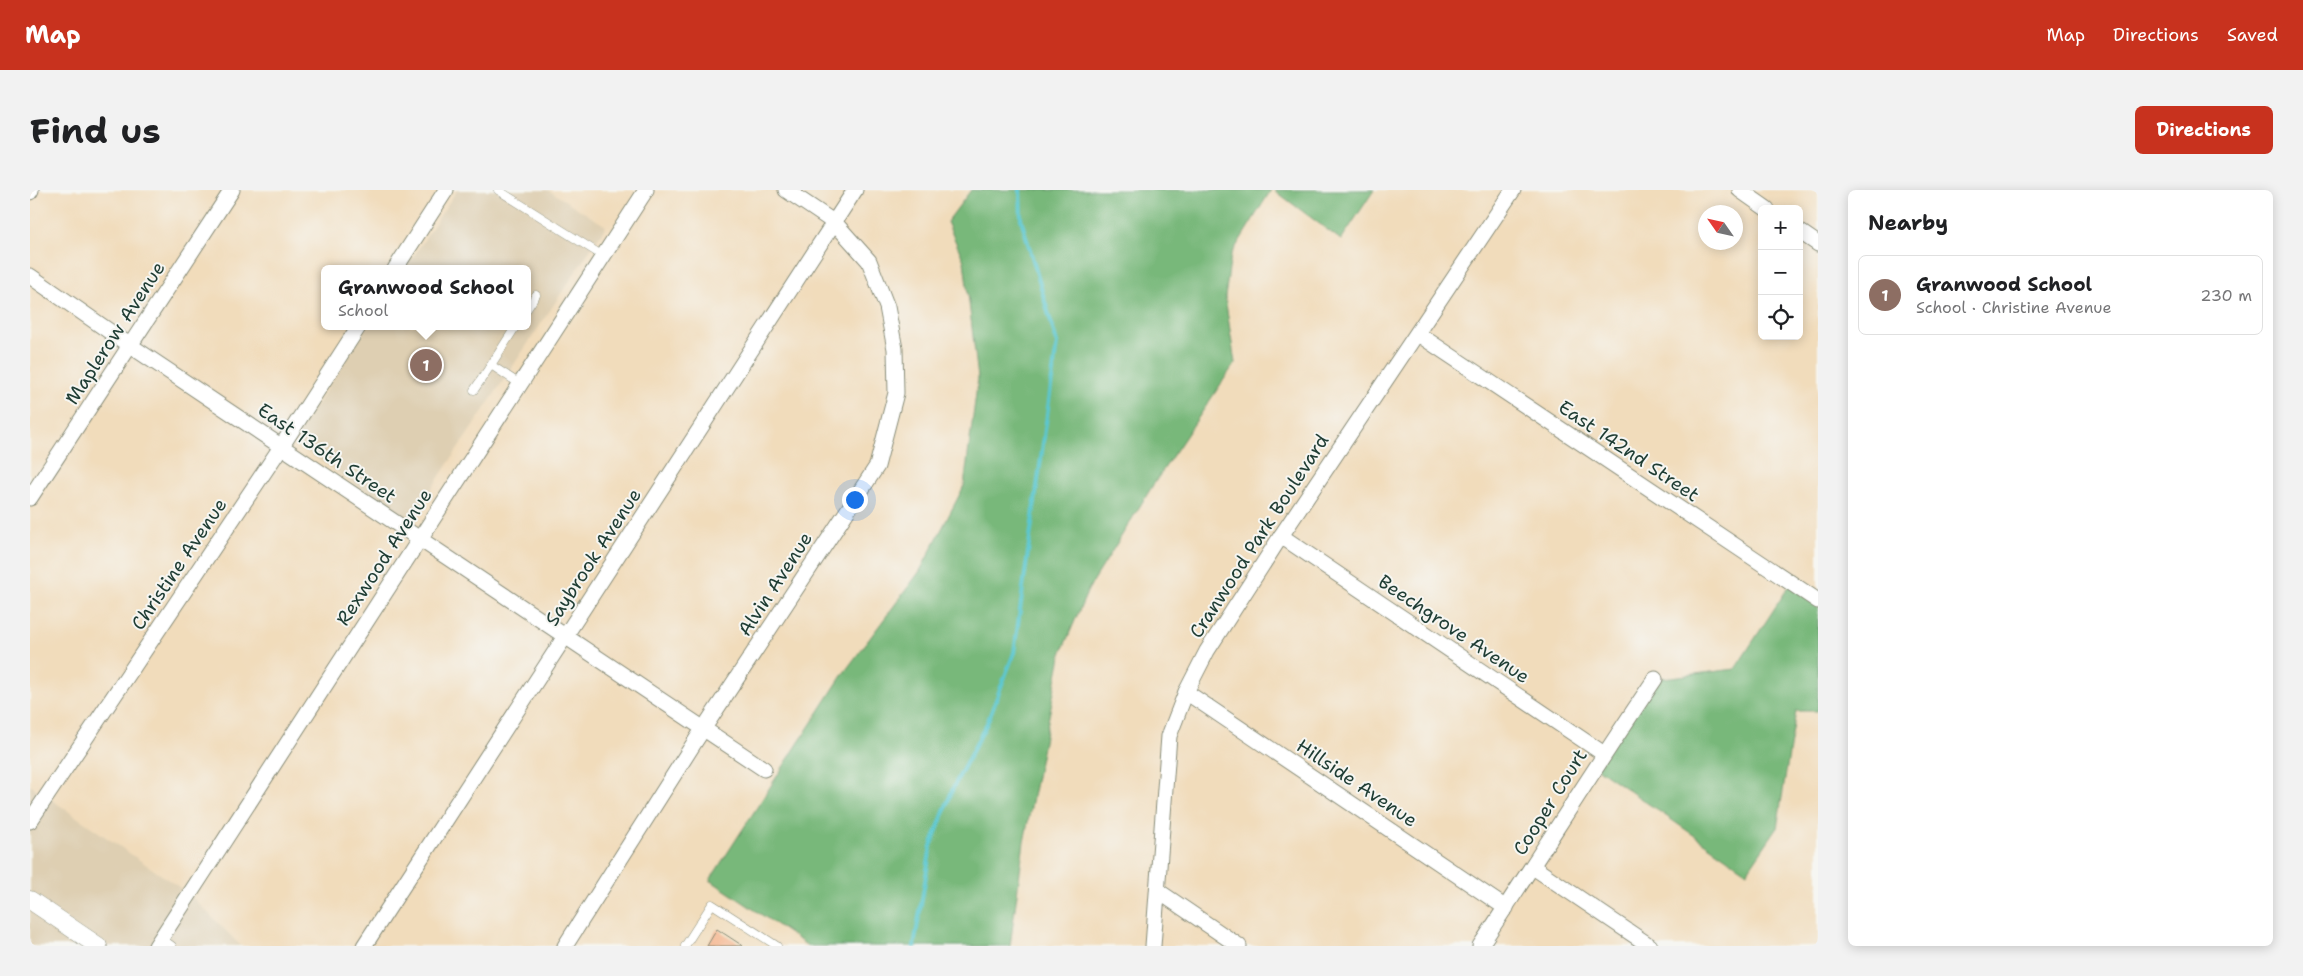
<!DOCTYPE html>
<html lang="en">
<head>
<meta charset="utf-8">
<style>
	body { margin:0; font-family:"Shantell Sans",sans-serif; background:#f2f2f2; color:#202124 }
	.controls { position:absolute; right:15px; top:15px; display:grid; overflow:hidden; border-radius:8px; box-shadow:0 2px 12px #0003 }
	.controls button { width:45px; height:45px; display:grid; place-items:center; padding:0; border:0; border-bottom:1px solid #e0e0e0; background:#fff; color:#202124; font:25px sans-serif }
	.compass { position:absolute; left:1668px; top:15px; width:45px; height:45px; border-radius:50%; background:#fff; box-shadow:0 2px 12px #0003; rotate:304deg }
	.you { position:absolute; left:824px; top:309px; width:18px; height:18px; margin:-12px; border:4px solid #fff; border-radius:50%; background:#1a73e8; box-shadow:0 0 0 8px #1a73e833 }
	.badge { display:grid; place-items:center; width:32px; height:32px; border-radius:50%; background:#c8321e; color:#fff; font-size:16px; font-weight:700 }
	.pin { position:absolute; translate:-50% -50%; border:2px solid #fff; box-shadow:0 1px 5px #0006 }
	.popup { position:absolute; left:291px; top:75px; width:210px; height:65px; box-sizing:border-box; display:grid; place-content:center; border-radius:8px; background:#fff; filter:drop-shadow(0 1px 4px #0005); font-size:16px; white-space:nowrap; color:#757577 }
	.popup b { font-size:19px; color:#202124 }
	.popup::after { content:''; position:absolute; left:50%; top:100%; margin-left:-10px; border:10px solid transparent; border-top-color:#fff }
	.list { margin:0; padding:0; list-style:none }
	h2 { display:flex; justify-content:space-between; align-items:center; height:65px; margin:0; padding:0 20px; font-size:21px }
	h2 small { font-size:16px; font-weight:400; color:#757577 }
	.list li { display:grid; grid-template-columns:32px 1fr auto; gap:15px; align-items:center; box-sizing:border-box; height:80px; margin:0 10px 10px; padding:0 10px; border:1px solid #e0e0e0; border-radius:8px }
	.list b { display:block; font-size:19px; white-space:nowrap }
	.list p { margin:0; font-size:16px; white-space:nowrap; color:#757577 }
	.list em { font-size:16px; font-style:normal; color:#757577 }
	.icon { flex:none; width:28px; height:28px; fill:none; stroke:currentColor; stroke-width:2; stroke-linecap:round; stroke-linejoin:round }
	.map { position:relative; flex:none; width:1788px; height:756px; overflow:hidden; border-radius:8px }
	header { display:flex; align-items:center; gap:30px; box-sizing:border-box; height:70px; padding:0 25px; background:#c8321e; color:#fff }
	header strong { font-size:24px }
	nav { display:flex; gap:28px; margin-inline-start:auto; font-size:18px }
	.intro { display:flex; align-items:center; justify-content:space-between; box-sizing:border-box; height:120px; padding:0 30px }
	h1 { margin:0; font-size:35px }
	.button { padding:12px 22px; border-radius:8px; background:#c8321e; color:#fff; font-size:18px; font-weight:700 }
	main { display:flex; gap:30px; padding:0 30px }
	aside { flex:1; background:#fff; border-radius:8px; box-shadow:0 2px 12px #0003 }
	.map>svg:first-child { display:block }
	.built { fill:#decfb2 }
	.forest { fill:#78b87a; stroke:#4c7a57 }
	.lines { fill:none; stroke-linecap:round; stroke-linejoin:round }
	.stream { stroke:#5ac7d1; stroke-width:4 }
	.building { fill:#f5b086 }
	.service-casing { stroke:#888c78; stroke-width:9 }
	.minor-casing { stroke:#888c78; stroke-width:17 }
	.tertiary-casing { stroke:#888c78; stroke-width:19 }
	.service { stroke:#fff; stroke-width:8 }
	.minor { stroke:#fff; stroke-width:15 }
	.tertiary { stroke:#fff; stroke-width:18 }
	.labels { text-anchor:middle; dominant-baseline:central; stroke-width:4; stroke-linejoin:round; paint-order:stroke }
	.street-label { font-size:19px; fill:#1f3d34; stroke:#f6f6f2 }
</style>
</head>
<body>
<header>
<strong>Map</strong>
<nav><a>Map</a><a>Directions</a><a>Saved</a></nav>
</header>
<div class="intro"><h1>Find us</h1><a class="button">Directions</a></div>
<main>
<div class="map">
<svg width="1788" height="756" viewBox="0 0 1788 756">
	<rect width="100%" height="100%" fill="#f6f6f2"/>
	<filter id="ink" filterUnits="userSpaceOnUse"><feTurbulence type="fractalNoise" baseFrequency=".02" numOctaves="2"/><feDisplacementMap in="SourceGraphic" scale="10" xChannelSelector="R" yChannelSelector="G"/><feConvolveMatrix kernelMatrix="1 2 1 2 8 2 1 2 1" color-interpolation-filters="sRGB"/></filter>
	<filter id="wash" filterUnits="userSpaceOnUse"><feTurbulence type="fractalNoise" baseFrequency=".0096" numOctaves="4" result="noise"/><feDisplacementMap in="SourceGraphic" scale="20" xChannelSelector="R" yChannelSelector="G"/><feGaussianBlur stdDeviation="1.12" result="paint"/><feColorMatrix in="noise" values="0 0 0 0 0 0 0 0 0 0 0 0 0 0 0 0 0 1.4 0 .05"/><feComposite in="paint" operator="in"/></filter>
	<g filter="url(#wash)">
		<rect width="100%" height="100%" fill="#f1dcbb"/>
		<g class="built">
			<polygon points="427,0 518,0 576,36 380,331 262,252 338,136 497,136 497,79 375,79"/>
			<polygon points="0,595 159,704 211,756 0,756"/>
		</g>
		<g class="forest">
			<polygon points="941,0 1241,0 1201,65 1195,107 1205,173 1123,295 1058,400 1032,461 994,652 980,756 778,756 680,690 813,484 890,381 934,296 948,188 934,71 917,32"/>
			<polygon points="1244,0 1344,0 1311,50"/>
			<polygon points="1761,393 1788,411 1788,521 1766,521 1747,638 1717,682 1565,577 1625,489 1705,479"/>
		</g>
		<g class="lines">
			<polyline class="stream" points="884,756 901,656 923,598 957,533 984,463 1027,153 991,29 990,0"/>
		</g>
		<g id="blocks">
			<polygon class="building" points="687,739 713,756 677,756"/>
		</g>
	</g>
	<g filter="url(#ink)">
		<use href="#blocks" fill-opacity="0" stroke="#888c78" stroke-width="1"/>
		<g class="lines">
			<defs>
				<g id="service">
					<polyline points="468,0 573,66"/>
					<polyline points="497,119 506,105"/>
					<polyline points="486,136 461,175 490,194"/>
					<polyline points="444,200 461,175"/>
					<polyline points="131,748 142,756"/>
					<polyline points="655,756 682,714 747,756"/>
				</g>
				<g id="minor">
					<polyline points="1710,0 1737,19"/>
					<polyline points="0,2 1,0"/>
					<polyline points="1769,41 1788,54"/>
					<polyline points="365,79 416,0"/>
					<polyline points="0,86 89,148 734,579"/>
					<polyline points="1388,144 1788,411"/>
					<polyline points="0,308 202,0"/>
					<polyline points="1251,346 1574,564"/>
					<polyline points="1156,502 1476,718"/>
					<polyline points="0,631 251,257 329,136"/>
					<polyline points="1503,677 1620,756"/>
					<polyline points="1128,701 1209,756"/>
					<polyline points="126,756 616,0"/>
					<polyline points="334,756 825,0"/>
					<polyline points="535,756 666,550 847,276 866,203 865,159 857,117 839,71 805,33 756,0"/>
					<polyline points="1123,756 1139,546 1156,502 1177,461 1251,346 1483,0"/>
					<path d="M1450,756C1509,667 1565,577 1625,489"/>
				</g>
				<polyline id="tertiary" points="0,710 68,756"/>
			</defs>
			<use href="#service" class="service-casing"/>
			<use href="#minor" class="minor-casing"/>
			<use href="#tertiary" class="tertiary-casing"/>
			<use href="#service" class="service"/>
			<use href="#minor" class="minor"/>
			<use href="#tertiary" class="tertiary"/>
		</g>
	</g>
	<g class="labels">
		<g class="street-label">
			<text transform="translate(85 143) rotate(-57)">Maplerow Avenue</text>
			<text transform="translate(1599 261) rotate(34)">East 142nd Street</text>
			<text transform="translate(297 263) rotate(34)">East 136th Street</text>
			<text transform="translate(1229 346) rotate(-57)">Cranwood Park Boulevard</text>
			<text transform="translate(354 367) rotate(-57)">Rexwood Avenue</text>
			<text transform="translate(563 367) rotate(-57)">Saybrook Avenue</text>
			<text transform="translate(149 374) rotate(-56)">Christine Avenue</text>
			<text transform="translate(745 394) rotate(-57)">Alvin Avenue</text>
			<text transform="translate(1424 439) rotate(34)">Beechgrove Avenue</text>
			<text transform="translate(1327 593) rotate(34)">Hillside Avenue</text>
			<text transform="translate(1520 612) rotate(-58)">Cooper Court</text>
		</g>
	</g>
</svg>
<div class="controls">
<button>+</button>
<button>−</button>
<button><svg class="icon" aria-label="locate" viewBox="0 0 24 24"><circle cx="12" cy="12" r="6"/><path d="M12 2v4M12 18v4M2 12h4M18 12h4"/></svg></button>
</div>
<svg class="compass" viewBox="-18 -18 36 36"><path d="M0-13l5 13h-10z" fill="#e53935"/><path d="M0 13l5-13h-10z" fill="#757577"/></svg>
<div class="you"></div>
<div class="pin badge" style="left:396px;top:175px;background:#8d6e63">1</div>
<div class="popup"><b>Granwood School</b>School</div>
</div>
<aside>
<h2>Nearby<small></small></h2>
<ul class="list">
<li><span class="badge" style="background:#8d6e63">1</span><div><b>Granwood School</b><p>School · Christine Avenue</p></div><em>230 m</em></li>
</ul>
</aside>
</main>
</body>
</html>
